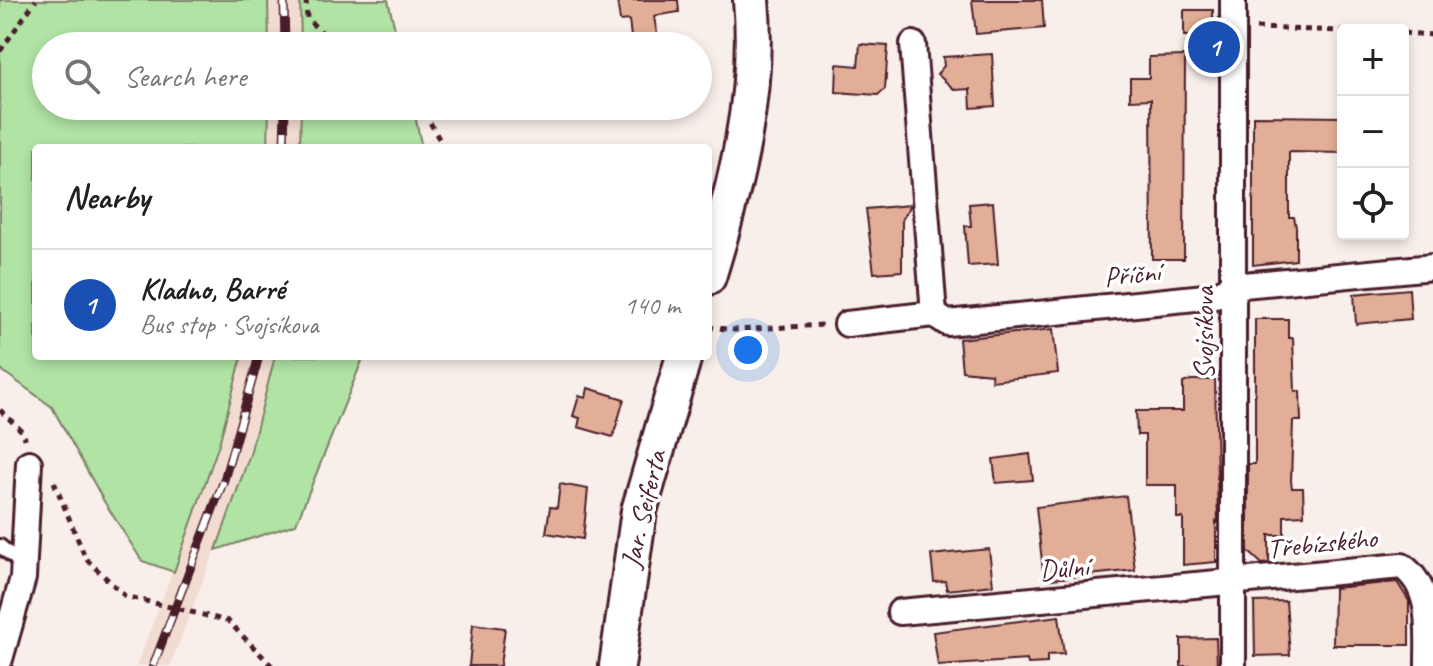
<!DOCTYPE html>
<html lang="en">
<head>
<meta charset="utf-8">
<style>
	body { margin:0; font-family:Caveat,sans-serif; background:#f6f6f6; color:#202124 }
	.controls { position:absolute; right:24px; top:24px; display:grid; overflow:hidden; border-radius:8px; box-shadow:0 4px 12px #0003 }
	.controls button { width:72px; height:72px; display:grid; place-items:center; padding:0; border:0; border-bottom:2px solid #e0e0e0; background:#fff; color:#202124; font:40px sans-serif }
	.you { position:absolute; left:748px; top:350px; width:28px; height:28px; margin:-20px; border:6px solid #fff; border-radius:50%; background:#1a73e8; box-shadow:0 0 0 12px #1a73e833 }
	.badge { display:grid; place-items:center; width:52px; height:52px; border-radius:50%; background:#1f6fb2; color:#fff; font-size:26px; font-weight:700 }
	.pin { position:absolute; translate:-50% -50%; border:4px solid #fff; box-shadow:0 2px 8px #0006 }
	.list { margin:0; padding:0; list-style:none }
	h2 { display:flex; justify-content:space-between; align-items:center; height:104px; margin:0; padding:0 32px; font-size:34px }
	h2 small { font-size:26px; font-weight:400; color:#757577 }
	.list li { display:grid; grid-template-columns:52px 1fr auto; gap:24px; align-items:center; box-sizing:border-box; height:112px; padding:0 32px; border-top:2px solid #e0e0e0 }
	.list b { display:block; font-size:30px; white-space:nowrap }
	.list p { margin:0; font-size:26px; white-space:nowrap; color:#757577 }
	.list em { font-size:26px; font-style:normal; color:#757577 }
	.icon { flex:none; width:44px; height:44px; fill:none; stroke:currentColor; stroke-width:2; stroke-linecap:round; stroke-linejoin:round }
	.map { position:relative; flex:none; width:1433px; height:666px; overflow:hidden }
	.search { position:absolute; background:#fff; box-shadow:0 4px 12px #0003; left:32px; top:32px; width:680px; height:88px; display:flex; align-items:center; gap:20px; box-sizing:border-box; padding:0 28px; border-radius:44px; color:#757577; font-size:30px }
	.panel { position:absolute; background:#fff; box-shadow:0 4px 12px #0003; left:32px; top:144px; width:680px; height:216px; border-radius:8px }
	.map>svg:first-child { display:block }
	.built { fill:#f2dcd1 }
	.green { fill:#b0e3a4; stroke:#7d8168; stroke-width:2 }
	.building { fill:#e3ae97; stroke:#4a1f2b; stroke-width:2 }
	.lines { fill:none; stroke-linecap:round; stroke-linejoin:round }
	.lane-casing { stroke:#4a1f2b; stroke-width:18 }
	.street-casing { stroke:#4a1f2b; stroke-width:30 }
	.secondary-casing { stroke:#4a1f2b; stroke-width:40 }
	.path { stroke:#4a1f2b; stroke-width:5; stroke-dasharray:6 6; stroke-linecap:butt }
	.lane { stroke:#fff; stroke-width:12 }
	.street { stroke:#fff; stroke-width:24 }
	.secondary { stroke:#fff; stroke-width:34 }
	.rail-casing { stroke:#4a1f2b; stroke-width:9 }
	.rail { stroke:#fff; stroke-width:6; stroke-dasharray:18; stroke-linecap:butt }
	.labels { text-anchor:middle; dominant-baseline:central; stroke-width:7; stroke-linejoin:round; paint-order:stroke }
	.street-label { font-size:28px; fill:#4a1f2b; stroke:#fff }
</style>
</head>
<body>
<div class="map">
<svg width="1433" height="666" viewBox="0 0 1433 666">
	<rect width="100%" height="100%" fill="#f9efea"/>
	<filter id="ink" filterUnits="userSpaceOnUse"><feTurbulence type="fractalNoise" baseFrequency=".0125" numOctaves="2"/><feDisplacementMap in="SourceGraphic" scale="16" xChannelSelector="R" yChannelSelector="G"/><feConvolveMatrix kernelMatrix="1 2 1 2 8 2 1 2 1" color-interpolation-filters="sRGB"/></filter>
	<g filter="url(#ink)">
		<g class="built">
			<polygon points="268,0 300,0 301,46 269,46"/>
			<polygon points="269,106 301,106 300,148 268,148"/>
			<polygon points="242,356 275,356 240,485 170,666 136,666 210,475"/>
		</g>
		<g class="green">
			<polygon points="0,0 268,0 269,46 46,46 46,106 269,106 268,148 36,148 36,356 242,356 219,444 174,572 142,561 105,503 52,407 0,369"/>
			<polygon points="300,0 388,0 399,46 301,46"/>
			<polygon points="301,106 413,106 422,148 300,148"/>
			<polygon points="275,356 364,356 296,524 216,550 250,454"/>
		</g>
		<g class="building">
			<polygon points="617,0 678,0 679,12 654,16 658,41 632,45 629,20 620,21"/>
			<polygon points="972,0 1042,0 1044,28 976,34"/>
			<rect x="1184" y="10" width="29" height="26"/>
			<polygon points="860,44 888,46 885,89 878,95 836,92 837,64 858,66"/>
			<polygon points="992,54 995,106 971,108 970,89 955,90 937,74 944,66 943,57"/>
			<polygon points="1185,56 1184,259 1152,259 1151,99 1130,100 1130,78 1149,78 1149,57"/>
			<polygon points="1253,116 1343,117 1343,153 1289,152 1289,217 1294,217 1296,227 1296,260 1253,265"/>
			<polygon points="993,202 998,264 968,266 965,226 971,226 969,204"/>
			<polygon points="911,205 902,220 902,271 874,273 866,209"/>
			<polygon points="1409,289 1411,319 1356,324 1354,294"/>
			<polygon points="1255,319 1288,319 1288,338 1293,338 1295,391 1300,391 1301,421 1293,421 1291,481 1292,488 1303,488 1304,515 1284,516 1284,535 1269,535 1269,563 1262,564 1248,551 1248,464 1255,464"/>
			<polygon points="1053,329 1058,373 992,381 991,374 962,371 959,339"/>
			<polygon points="1191,380 1215,380 1218,523 1216,521 1216,562 1183,565 1183,518 1177,518 1177,485 1145,485 1145,435 1137,435 1136,411 1183,411 1183,383"/>
			<polygon points="588,388 624,399 613,437 578,427 580,418 573,416 579,396 586,398"/>
			<polygon points="1030,454 1033,480 996,483 993,459"/>
			<polygon points="560,484 588,489 583,539 546,533 550,507 557,508"/>
			<polygon points="1126,496 1135,570 1044,580 1036,507"/>
			<polygon points="989,549 993,585 947,590 945,581 934,582 931,555"/>
			<polygon points="1397,582 1409,601 1409,645 1333,645 1334,588"/>
			<polygon points="1286,601 1290,655 1255,656 1254,602"/>
			<polygon points="1059,616 1064,654 1047,655 1047,663 1028,664 1027,660 938,666 933,632"/>
			<polygon points="473,624 505,628 500,666 469,666"/>
			<polygon points="1216,638 1217,666 1181,666 1181,639"/>
		</g>
		<g class="lines">
			<defs>
				<polyline id="lane" points="0,546 24,566"/>
				<g id="street">
					<polyline points="1233,0 1233,666"/>
					<polyline points="913,44 934,314"/>
					<polyline points="847,324 934,314 947,323 1215,296 1233,286 1433,267"/>
					<path d="M900,612L1402,566C1433,588 1428,630 1428,666"/>
					<polyline points="0,659 23,578 29,463"/>
				</g>
				<g id="secondary">
					<path d="M708,277C735,189 760,93 751,0"/>
					<polyline points="617,666 639,511 684,356"/>
				</g>
			</defs>
			<use href="#lane" class="lane-casing"/>
			<use href="#street" class="street-casing"/>
			<use href="#secondary" class="secondary-casing"/>
			<g class="path">
				<polyline points="306,0 307,19 337,46"/>
				<polyline points="1256,28 1343,31"/>
				<polyline points="1403,33 1433,35"/>
				<polyline points="0,51 36,0"/>
				<polyline points="414,106 426,115 444,148"/>
				<polyline points="708,327 735,330 823,325"/>
				<polyline points="0,410 24,433 25,439"/>
				<polyline points="54,482 86,559 125,596 228,621 272,666"/>
			</g>
			<use href="#lane" class="lane"/>
			<use href="#street" class="street"/>
			<use href="#secondary" class="secondary"/>
			<defs>
				<g id="rail">
					<polyline points="284,0 285,46"/>
					<polyline points="284,148 285,106"/>
					<polyline points="153,666 224,480 259,356"/>
				</g>
			</defs>
			<use href="#rail" class="rail-casing"/>
			<use href="#rail" class="rail"/>
		</g>
	</g>
	<g class="labels">
		<g class="street-label">
			<text transform="translate(1132 274) rotate(-6)">Příční</text>
			<text transform="translate(1203 333) rotate(-90)">Svojsíkova</text>
			<text transform="translate(643 509) rotate(-77)">Jar. Seiferta</text>
			<text transform="translate(1322 543) rotate(-6)">Třebízského</text>
			<text transform="translate(1064 568) rotate(-5)">Důlní</text>
		</g>
	</g>
</svg>
<div class="controls">
<button>+</button>
<button>−</button>
<button><svg class="icon" aria-label="locate" viewBox="0 0 24 24"><circle cx="12" cy="12" r="6"/><path d="M12 2v4M12 18v4M2 12h4M18 12h4"/></svg></button>
</div>
<div class="you"></div>
<div class="pin badge" style="left:1214px;top:47px;background:#1a4fb4">1</div>
<div class="search"><svg class="icon" aria-label="search" viewBox="0 0 24 24"><circle cx="10" cy="10" r="6"/><path d="M15 15l6 6"/></svg>Search here</div>
<section class="panel">
<h2>Nearby<small></small></h2>
<ul class="list">
<li><span class="badge" style="background:#1a4fb4">1</span><div><b>Kladno, Barré</b><p>Bus stop · Svojsíkova</p></div><em>140 m</em></li>
</ul>
</section>
</div>
</body>
</html>
